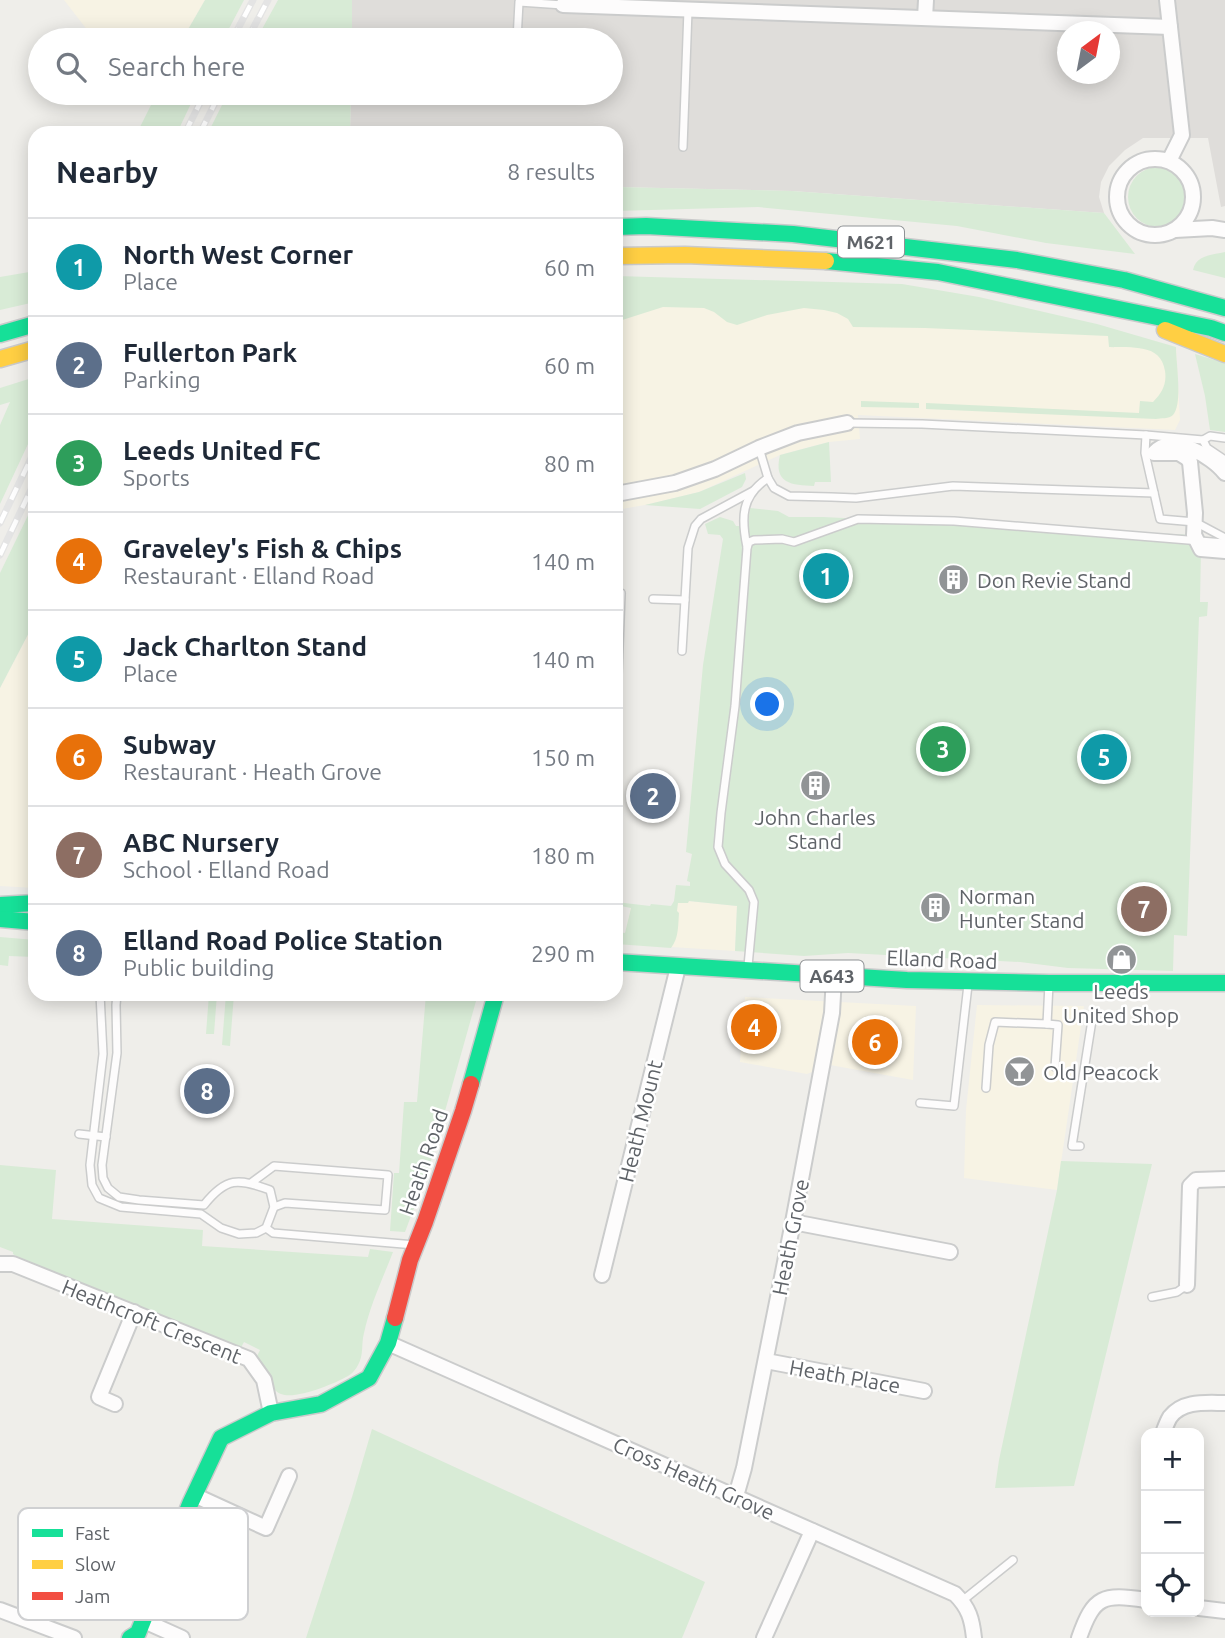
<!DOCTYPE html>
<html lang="en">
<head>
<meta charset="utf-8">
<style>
	body { margin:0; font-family:Ubuntu,sans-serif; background:#f6f6f7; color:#1f2937 }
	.controls { position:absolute; right:21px; bottom:21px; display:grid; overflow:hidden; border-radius:14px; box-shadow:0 4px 18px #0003 }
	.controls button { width:63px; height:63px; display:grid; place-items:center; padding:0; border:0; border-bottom:2px solid #e0e1e3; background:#fff; color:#1f2937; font:35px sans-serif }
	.compass { position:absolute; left:1057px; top:21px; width:63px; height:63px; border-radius:50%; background:#fff; box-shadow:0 4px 18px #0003; rotate:32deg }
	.you { position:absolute; left:768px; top:705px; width:24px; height:24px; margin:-18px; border:5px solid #fff; border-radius:50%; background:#1a73e8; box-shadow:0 0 0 10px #1a73e833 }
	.badge { display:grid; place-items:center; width:46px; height:46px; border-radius:50%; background:#2563eb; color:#fff; font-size:23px; font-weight:700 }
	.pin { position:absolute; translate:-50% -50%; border:4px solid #fff; box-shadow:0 2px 7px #0006 }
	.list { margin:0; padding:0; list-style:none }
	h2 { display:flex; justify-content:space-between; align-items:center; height:91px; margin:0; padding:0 28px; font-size:30px }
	h2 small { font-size:23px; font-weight:400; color:#747a83 }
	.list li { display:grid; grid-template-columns:46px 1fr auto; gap:21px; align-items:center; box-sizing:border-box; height:98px; padding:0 28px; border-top:2px solid #e0e1e3 }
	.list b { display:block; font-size:26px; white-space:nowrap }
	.list p { margin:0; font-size:23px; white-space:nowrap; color:#747a83 }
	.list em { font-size:23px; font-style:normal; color:#747a83 }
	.icon { flex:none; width:38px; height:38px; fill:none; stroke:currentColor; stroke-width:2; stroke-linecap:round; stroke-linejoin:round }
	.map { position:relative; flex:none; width:1225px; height:1638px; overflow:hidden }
	.search { position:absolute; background:#fff; box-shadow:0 4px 18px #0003; left:28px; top:28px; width:595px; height:77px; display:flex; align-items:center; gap:18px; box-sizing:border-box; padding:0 24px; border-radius:38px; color:#747a83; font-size:26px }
	.panel { position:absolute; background:#fff; box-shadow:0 4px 18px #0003; left:28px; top:126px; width:595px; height:875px; border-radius:21px }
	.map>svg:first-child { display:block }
	.commercial { fill:#f7f3e4 }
	.industrial { fill:#dfddda; fill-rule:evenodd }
	.green { fill:#d8ebd6 }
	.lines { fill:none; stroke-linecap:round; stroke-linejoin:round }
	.lane-casing { stroke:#cbcccc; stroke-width:10 }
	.street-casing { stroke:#cbcccc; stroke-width:18 }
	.fast-casing { stroke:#cacacb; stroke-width:19 }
	.slow-casing { stroke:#cacacb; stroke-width:19 }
	.jam-casing { stroke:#cacacb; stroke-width:19 }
	.lane { stroke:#fdfcfc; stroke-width:7 }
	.street { stroke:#fdfcfc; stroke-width:14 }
	.fast { stroke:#16e098; stroke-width:16 }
	.slow { stroke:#ffcf43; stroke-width:16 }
	.jam { stroke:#f24e42; stroke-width:16 }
	.rail-casing { stroke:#e4e4e4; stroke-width:7 }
	.rail { stroke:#fff; stroke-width:4.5; stroke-dasharray:13; stroke-linecap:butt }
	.labels { text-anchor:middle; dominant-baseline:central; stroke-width:5; stroke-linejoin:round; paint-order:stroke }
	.shield { fill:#fff; stroke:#8f9295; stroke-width:2 }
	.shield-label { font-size:19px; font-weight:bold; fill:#5f6368 }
	.poi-label { font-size:21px; fill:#5f6368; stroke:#fff; text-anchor:start }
	.street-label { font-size:21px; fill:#5f6368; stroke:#fff }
	.key { fill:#fff; stroke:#cfd0d2; stroke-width:2 }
	.key-label { font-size:19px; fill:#5f6368 }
</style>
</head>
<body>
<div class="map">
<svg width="1225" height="1638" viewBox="0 0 1225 1638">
	<rect width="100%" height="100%" fill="#efeeea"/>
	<g class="commercial">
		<polygon points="64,0 205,0 182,40 95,40"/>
		<polygon points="616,301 780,304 997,316 1176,347 1180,420 1175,430 858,415 860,439 829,442 809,447 780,455 699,492 645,505 616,510"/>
		<polygon points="35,621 35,888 0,886 0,688"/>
		<polygon points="678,900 737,906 735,951 623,944 631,906 672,909"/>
		<polygon points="745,997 916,1006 913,1080 830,1065 807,1074 740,1062"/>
		<polygon points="977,1005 1084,1006 1057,1190 964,1178 966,1110"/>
	</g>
	<path class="industrial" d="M352,0H1225V206L1221,207L1208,138H1143L1125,150L1109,166L1101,182L1099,197L1104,213L792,191L616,187V133H350L351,93H611V40H352ZM1068,32H1110V74H1068Z"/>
	<g class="green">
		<polygon points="205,0 244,0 223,40 182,40"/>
		<polygon points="278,0 352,0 352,40 256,40"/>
		<polygon points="157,93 196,93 177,133 137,133"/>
		<polygon points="228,93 351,93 350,133 208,133"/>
		<circle cx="1158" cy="197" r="30"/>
		<polygon points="616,187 792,191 1104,213 1135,254 1046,243 957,226 758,207 616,211"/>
		<path d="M1225,252V278L1193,270C1196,255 1212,255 1225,252Z"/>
		<polygon points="35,271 35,302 0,310 0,277"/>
		<path d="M616,276L902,284L979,297L1057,315L1097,324L1176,347C1176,363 1183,404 1173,415C1169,419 1161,418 1156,419L926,409V403L1139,413L1140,401L1153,402C1162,393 1167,384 1165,371C1161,343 1131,348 1109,347L1108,336L925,328L853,327L848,319L837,313L824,310L804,308L767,315L737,325L727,322L714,312L704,308L663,307L616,322Z"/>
		<polygon points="1195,354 1225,363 1225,432 1210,430 1205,396"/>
		<polygon points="35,377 35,429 0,504 0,425 10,402 0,405 0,388"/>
		<polygon points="861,401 919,403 919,408 861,407"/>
		<path d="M829,442L831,482H815L814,486C792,485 773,484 780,455Z"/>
		<polygon points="745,473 746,479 742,487 700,509 645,505 699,492"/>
		<polygon points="35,501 35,621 0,688 0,573"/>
		<path d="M750,508L778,511L789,517H823L1194,535L1201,549L1200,602H1208L1207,616L1199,617L1187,936L1174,935L1173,971L1068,968L1020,962L848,953L804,956L735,951L737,906L689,901L688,903H678L677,911L679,913C678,925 679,938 671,948L616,944V932L625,933L631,908L616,905V902L650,906L651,904L671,906L674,901L676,885L690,886V882L687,881L692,854L686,852L703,665L723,539L720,535L708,534L705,524L720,517L733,521L736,526H748Z"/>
		<polygon points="0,937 35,940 35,957 9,956 8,966 0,965"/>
		<polygon points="209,994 217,994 214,1034 206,1034"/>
		<polygon points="226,994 234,994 230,1046 222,1045"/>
		<polygon points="426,994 478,994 429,1168 405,1232 390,1231 394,1173 399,1173 404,1102 417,1102"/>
		<polygon points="1061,1161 1152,1164 1074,1486 995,1488 999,1460 1057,1190"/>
		<path d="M0,1165L56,1170L52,1219L203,1230L202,1246L368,1257L370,1249L393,1252C383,1278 370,1305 364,1333C361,1344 364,1355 358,1365C356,1369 352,1374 348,1376C334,1384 295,1400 281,1394C269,1389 262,1371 255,1360L260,1350L244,1342L238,1353L25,1262L13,1254V1252L0,1247Z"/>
		<polygon points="372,1429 705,1582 682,1638 306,1638 352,1497"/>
	</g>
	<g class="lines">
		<defs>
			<g id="lane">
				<polyline points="517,40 519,2 563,5"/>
				<polyline points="514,98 514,93"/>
				<polyline points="683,147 688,10"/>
				<polyline points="847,423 922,424 1146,435 1203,440 1210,436 1225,438"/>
				<polyline points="1146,435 1145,453 1160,519 1195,522 1225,538"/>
				<polyline points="1203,440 1207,448 1225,460"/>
				<polyline points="768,478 774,488 789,496 831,497 856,498 953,486 1154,493"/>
				<path d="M747,547C741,518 741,496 768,478L759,448"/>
				<polyline points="653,599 685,600"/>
				<polyline points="682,651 688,548 695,526 701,519 753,491"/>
				<polyline points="617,701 621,593"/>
				<polyline points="748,966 754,902 749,890 725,864 718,847 721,813 735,706 747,548 749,542 754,540 782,539 794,542 858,519 954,521 1225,543"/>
				<path d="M100,994L103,1054L90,1165L92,1185L99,1198L121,1207L201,1214L221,1228L239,1234L256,1233L266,1228L274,1207L270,1190C238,1178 226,1177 204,1205L139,1200L119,1197L108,1188L103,1178L102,1165L117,1053L116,1005L117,994"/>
				<polyline points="1047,1024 1058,1025 1055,1067"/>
				<polyline points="986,1088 989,1045 995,1022 1047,1024 1049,984"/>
				<polyline points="920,1103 954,1106 968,985"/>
				<polyline points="79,1134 106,1137"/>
				<polyline points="1080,1146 1072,1146 1093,1014"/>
				<polyline points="251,1183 274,1166 388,1175 385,1210 285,1203 274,1207"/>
				<polyline points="266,1228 273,1233 415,1245"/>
				<polyline points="1152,1297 1177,1292 1187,1285"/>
				<polyline points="962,1601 1013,1560"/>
			</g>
			<g id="street">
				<polyline points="1167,0 1182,135 1169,161"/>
				<polyline points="563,5 1170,27"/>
				<polyline points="925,18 926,0"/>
				<circle cx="1155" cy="197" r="38"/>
				<polyline points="1175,230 1212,228 1225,230"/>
				<path d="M1225,473C1212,456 1171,432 1154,453H1179L1187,458L1190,462L1195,513L1194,535L1201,549L1225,551"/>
				<polyline points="616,494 675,483 715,469 759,448 798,433 847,423"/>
				<polyline points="793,1222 950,1252"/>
				<polyline points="0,1264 13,1264 249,1359 264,1380 271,1413"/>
				<polyline points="602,1275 678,967"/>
				<polyline points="1187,1285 1190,1186 1196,1180 1225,1179"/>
				<path d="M388,1343L955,1594C969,1608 972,1619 974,1638"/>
				<polyline points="766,1361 924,1391"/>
				<polyline points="115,1404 99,1397 134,1312"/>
				<path d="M1163,1433C1165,1428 1167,1422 1170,1417C1183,1400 1206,1403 1225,1403"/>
				<polyline points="194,1495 266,1528 289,1476"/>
				<polyline points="736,1496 744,1468 793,1222 832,1013 834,976"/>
				<polyline points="102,1565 154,1589"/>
				<polyline points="1199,1608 1225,1611"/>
				<polyline points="0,1610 74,1638"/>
				<polyline points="142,1620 182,1638"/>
				<polyline points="764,1638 812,1531"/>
				<path d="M1079,1638C1094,1595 1103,1594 1146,1600"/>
			</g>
			<g id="fast">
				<polyline points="616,227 646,226 793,234 1017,260 1124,280 1225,308"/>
				<polyline points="826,261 938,272 1211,328 1225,333"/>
				<polyline points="0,334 35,324"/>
				<polyline points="0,905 35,903"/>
				<polyline points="0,919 35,922"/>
				<polyline points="616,962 907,980 1049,983 1225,983"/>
				<polyline points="471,1084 496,994"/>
				<polyline points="130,1638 138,1633 190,1504 221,1438 271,1413 321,1404 369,1378 388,1343 395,1318"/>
			</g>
			<g id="slow">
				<polyline points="616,256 685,255 826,261"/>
				<polyline points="1165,330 1225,354"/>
				<polyline points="0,359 35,349"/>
			</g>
			<polyline id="jam" points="395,1318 410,1260 425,1222 463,1111 471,1084"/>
		</defs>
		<use href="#lane" class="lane-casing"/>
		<use href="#street" class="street-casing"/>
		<use href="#fast" class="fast-casing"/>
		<use href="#slow" class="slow-casing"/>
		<use href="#jam" class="jam-casing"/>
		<use href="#lane" class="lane"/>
		<use href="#street" class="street"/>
		<use href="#fast" class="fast"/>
		<use href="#slow" class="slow"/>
		<use href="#jam" class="jam"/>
		<defs>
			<g id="rail">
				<polyline points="232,40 253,0"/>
				<polyline points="247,40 268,0"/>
				<polyline points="185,133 205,93"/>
				<polyline points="200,133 220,93"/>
				<polyline points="0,523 35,450"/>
				<polyline points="0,555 35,481"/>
			</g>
		</defs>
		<use href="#rail" class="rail-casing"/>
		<use href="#rail" class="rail"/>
	</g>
	<defs>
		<symbol id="building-disc" viewBox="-11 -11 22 22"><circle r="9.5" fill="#919496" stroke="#fff"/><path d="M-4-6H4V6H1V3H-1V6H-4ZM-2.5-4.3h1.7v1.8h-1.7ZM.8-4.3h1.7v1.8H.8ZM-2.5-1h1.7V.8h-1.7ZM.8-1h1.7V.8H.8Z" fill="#fff"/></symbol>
		<symbol id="shop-disc" viewBox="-11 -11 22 22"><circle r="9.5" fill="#919496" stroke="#fff"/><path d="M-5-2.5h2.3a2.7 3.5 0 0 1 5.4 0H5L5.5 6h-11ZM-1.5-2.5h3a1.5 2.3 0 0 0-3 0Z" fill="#fff"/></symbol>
		<symbol id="bar-disc" viewBox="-11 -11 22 22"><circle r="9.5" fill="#919496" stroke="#fff"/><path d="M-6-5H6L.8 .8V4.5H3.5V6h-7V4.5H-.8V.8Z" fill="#fff"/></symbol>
	</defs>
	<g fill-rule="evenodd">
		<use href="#building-disc" x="936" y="562" width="35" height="35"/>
		<use href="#building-disc" x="798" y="768" width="35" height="35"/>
		<use href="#building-disc" x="918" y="890" width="35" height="35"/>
		<use href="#shop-disc" x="1104" y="942" width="35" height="35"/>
		<use href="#bar-disc" x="1002" y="1054" width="35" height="35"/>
	</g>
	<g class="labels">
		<g class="shield">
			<rect x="838" y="226.5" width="66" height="31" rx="5"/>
			<rect x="800.5" y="960.5" width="63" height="31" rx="5"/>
		</g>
		<g class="shield-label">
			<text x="871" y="242">M621</text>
			<text x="832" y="976">A643</text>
		</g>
		<g class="poi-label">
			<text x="977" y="580">Don Revie Stand</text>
			<text x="815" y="817" text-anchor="middle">John Charles<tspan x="815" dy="24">Stand</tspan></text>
			<text x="959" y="896">Norman<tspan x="959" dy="24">Hunter Stand</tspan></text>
			<text x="1121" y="991" text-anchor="middle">Leeds<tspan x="1121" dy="24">United Shop</tspan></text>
			<text x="1043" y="1072">Old Peacock</text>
		</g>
		<g class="street-label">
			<text transform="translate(942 959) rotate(2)">Elland Road</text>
			<text transform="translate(640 1121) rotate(-76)">Heath Mount</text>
			<text transform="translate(423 1162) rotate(-71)">Heath Road</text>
			<text transform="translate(790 1237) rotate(-79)">Heath Grove</text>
			<text transform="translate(152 1321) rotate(22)">Heathcroft Crescent</text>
			<text transform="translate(845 1376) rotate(10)">Heath Place</text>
			<text transform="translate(694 1478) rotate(24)">Cross Heath Grove</text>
		</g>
	</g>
	<rect x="18" y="1508" width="230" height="112" rx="10" class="key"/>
	<rect x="32" y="1529" width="31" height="8" fill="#16e098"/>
	<rect x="32" y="1560" width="31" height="9" fill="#ffcf43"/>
	<rect x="32" y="1592" width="31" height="8" fill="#f24e42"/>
	<g class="key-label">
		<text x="75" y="1540">Fast</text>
		<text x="75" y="1571">Slow</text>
		<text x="75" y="1603">Jam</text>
	</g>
</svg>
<div class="controls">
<button>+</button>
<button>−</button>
<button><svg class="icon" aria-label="locate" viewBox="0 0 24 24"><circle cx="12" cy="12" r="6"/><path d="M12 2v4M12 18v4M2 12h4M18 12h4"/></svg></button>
</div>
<svg class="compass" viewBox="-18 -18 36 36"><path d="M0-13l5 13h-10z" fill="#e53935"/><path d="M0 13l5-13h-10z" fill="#747a83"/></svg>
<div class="you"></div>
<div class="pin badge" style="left:826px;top:576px;background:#0f9aa8">1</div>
<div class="pin badge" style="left:653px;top:796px;background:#5c6f8a">2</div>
<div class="pin badge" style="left:943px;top:749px;background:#2e9e5b">3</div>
<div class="pin badge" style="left:754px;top:1027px;background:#e8710a">4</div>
<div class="pin badge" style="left:1104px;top:757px;background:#0f9aa8">5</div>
<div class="pin badge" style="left:875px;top:1042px;background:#e8710a">6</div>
<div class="pin badge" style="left:1144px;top:909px;background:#8d6e63">7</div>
<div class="pin badge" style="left:207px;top:1091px;background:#5c6f8a">8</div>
<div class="search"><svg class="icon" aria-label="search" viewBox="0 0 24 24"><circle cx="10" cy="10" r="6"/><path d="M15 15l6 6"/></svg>Search here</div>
<section class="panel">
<h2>Nearby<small>8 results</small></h2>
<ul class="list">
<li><span class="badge" style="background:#0f9aa8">1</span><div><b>North West Corner</b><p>Place</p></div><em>60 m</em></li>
<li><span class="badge" style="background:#5c6f8a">2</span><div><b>Fullerton Park</b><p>Parking</p></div><em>60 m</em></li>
<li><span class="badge" style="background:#2e9e5b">3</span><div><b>Leeds United FC</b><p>Sports</p></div><em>80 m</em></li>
<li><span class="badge" style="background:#e8710a">4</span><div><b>Graveley's Fish &amp; Chips</b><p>Restaurant · Elland Road</p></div><em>140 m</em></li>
<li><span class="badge" style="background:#0f9aa8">5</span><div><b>Jack Charlton Stand</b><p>Place</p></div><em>140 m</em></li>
<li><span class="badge" style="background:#e8710a">6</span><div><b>Subway</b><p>Restaurant · Heath Grove</p></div><em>150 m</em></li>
<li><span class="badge" style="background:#8d6e63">7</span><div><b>ABC Nursery</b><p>School · Elland Road</p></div><em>180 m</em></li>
<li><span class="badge" style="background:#5c6f8a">8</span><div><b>Elland Road Police Station</b><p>Public building</p></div><em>290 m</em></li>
</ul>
</section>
</div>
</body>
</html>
